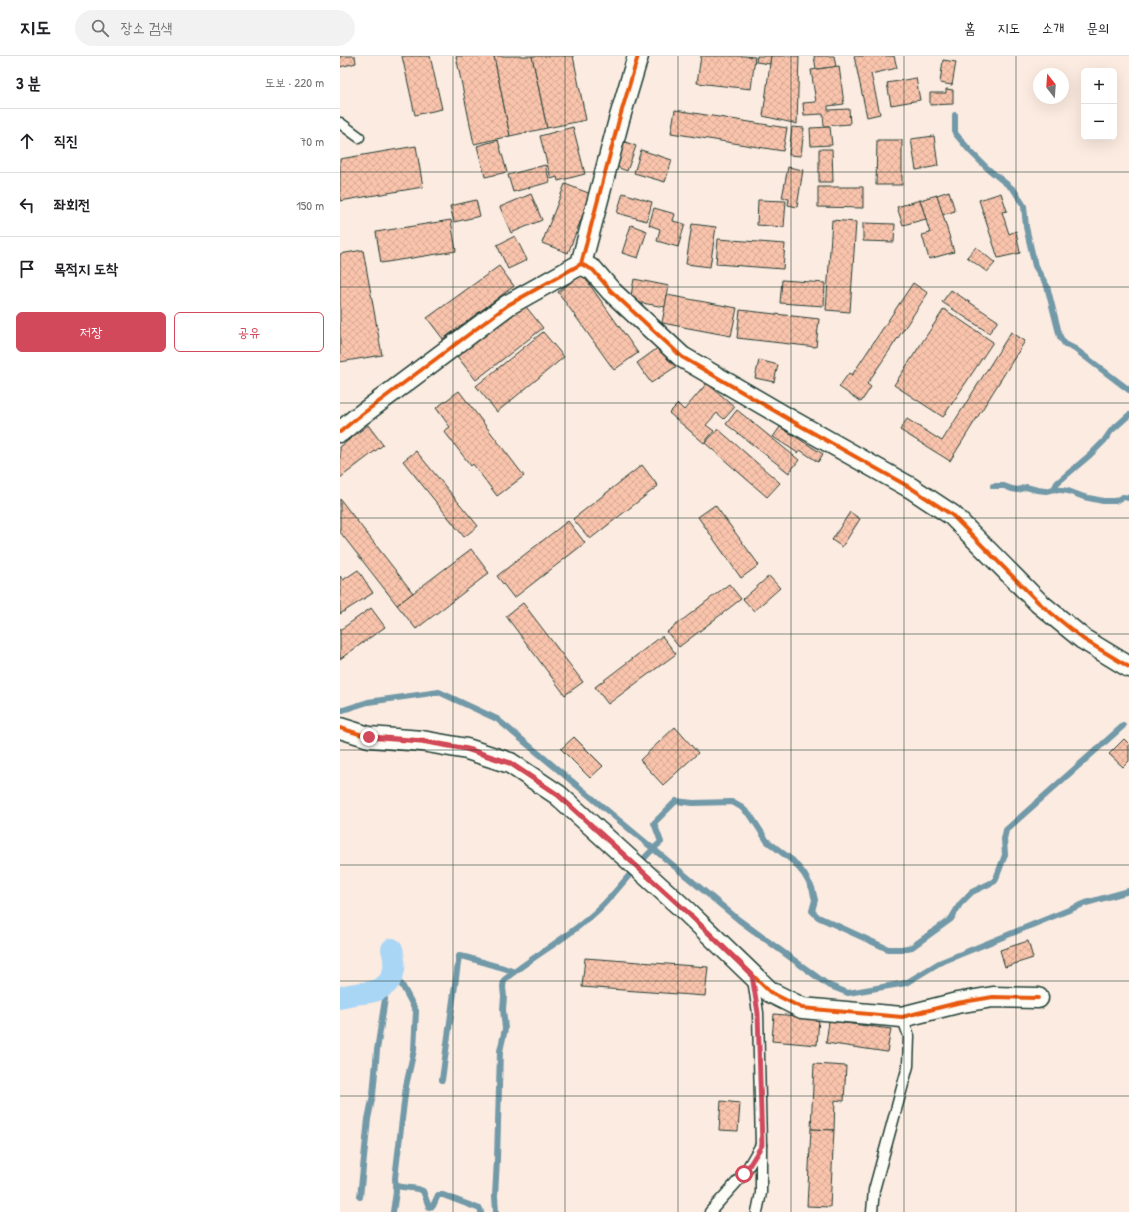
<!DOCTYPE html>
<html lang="ko">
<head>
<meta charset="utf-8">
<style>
	body { margin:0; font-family:"Patrick Hand","Poor Story",sans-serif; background:#f2f2f2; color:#202124 }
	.controls { position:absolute; right:12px; top:12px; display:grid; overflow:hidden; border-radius:6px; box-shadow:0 4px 16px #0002 }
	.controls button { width:36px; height:36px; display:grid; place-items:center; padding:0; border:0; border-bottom:1px solid #e0e0e0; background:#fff; color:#202124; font:20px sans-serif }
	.compass { position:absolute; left:693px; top:12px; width:36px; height:36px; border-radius:50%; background:#fff; box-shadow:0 4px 16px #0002; rotate:343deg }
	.stop { position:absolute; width:12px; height:12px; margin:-9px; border:3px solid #d1495b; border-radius:50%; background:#fff }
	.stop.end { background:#d1495b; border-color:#fff; box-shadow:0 1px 4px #0008 }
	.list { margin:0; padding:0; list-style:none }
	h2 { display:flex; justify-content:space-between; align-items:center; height:52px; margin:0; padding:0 16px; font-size:17px }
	h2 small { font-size:13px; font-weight:400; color:#757577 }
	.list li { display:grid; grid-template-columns:26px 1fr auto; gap:12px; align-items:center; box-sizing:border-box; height:64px; padding:0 16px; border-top:1px solid #e0e0e0 }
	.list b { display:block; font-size:15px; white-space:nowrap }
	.list em { font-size:13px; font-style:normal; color:#757577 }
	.actions { display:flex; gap:8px; padding:12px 16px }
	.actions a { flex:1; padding:9px 0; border:1px solid #d1495b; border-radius:6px; text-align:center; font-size:14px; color:#d1495b }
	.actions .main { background:#d1495b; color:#fff }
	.icon { flex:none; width:22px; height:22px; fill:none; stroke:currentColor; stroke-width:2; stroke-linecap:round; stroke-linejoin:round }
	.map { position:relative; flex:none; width:789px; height:1156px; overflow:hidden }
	header { display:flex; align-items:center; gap:24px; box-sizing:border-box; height:56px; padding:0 20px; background:#fff; border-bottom:1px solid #e0e0e0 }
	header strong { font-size:19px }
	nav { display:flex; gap:22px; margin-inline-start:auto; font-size:14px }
	.search { width:280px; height:36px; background:#f2f2f2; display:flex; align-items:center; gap:10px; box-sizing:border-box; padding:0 14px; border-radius:22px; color:#757577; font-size:15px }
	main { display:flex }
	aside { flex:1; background:#fff }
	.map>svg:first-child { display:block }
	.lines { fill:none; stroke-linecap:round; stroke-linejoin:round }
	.stream { stroke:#7299a8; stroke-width:6 }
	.canal { stroke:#aad6f6; stroke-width:22 }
	.building { fill:url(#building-cross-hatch); stroke:#1f3d34 }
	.service-casing { stroke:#1f3d34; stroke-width:13 }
	.minor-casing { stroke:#1f3d34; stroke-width:23 }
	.service { stroke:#fdfcf7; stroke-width:10 }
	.minor { stroke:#fdfcf7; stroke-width:20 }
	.cycleway-casing { stroke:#fdfcf7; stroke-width:6 }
	.cycleway { stroke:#e8590c; stroke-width:4 }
	.route { stroke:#d1495b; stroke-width:5 }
	.grid { fill:none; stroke:#1f3d34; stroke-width:1; stroke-opacity:0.55 }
</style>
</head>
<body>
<header>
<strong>지도</strong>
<div class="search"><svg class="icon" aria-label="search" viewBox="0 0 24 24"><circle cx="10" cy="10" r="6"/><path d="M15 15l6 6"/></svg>장소 검색</div>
<nav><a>홈</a><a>지도</a><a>소개</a><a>문의</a></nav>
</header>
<main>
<aside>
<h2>3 분<small>도보 · 220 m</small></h2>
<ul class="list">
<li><svg class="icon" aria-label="ahead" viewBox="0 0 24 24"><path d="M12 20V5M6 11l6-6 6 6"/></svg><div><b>직진</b></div><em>70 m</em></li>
<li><svg class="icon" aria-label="left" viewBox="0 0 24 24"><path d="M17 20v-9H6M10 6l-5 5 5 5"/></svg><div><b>좌회전</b></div><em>150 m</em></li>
<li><svg class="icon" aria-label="arrive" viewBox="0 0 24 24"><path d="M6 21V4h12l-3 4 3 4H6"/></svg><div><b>목적지 도착</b></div></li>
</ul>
<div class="actions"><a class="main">저장</a><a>공유</a></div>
</aside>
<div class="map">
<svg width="789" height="1156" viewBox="0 0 789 1156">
	<defs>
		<pattern id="building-cross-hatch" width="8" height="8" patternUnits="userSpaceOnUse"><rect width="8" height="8" fill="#fac4ac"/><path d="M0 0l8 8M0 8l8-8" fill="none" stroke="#d6a995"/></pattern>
	</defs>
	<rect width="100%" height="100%" fill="#fcebe0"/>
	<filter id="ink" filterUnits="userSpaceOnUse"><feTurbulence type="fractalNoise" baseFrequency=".025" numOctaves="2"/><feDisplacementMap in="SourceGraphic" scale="8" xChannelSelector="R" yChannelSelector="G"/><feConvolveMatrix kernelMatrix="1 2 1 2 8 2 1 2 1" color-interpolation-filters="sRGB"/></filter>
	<g filter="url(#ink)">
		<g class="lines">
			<g class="stream">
				<polyline points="615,59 615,77 630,95 647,112 674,134 684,150 686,171 695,210 707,230 720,281 725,288 735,293 789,334"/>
				<polyline points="653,430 664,430 672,433 678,434 686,431 697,434 706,435 714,433 728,435 744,441 763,445 775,445 783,441 789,442"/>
				<polyline points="714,433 717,427 750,399 764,385 771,375 789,359"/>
				<polyline points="0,655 28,646 99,636 157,663 399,864 488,929 508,937 566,927 599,907 746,847 789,835"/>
				<polyline points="52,922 62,929 76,955 74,994 66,1030 55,1122 56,1136 53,1156"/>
				<path d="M102,1024L119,900C128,901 135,904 143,906C154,910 164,911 174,916"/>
				<polyline points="55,1130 78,1133 83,1135 89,1151 93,1150 98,1139 103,1139 140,1153 141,1156"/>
				<polyline points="20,1141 28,1063 33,1039 37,994 45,943 43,931"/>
				<path d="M156,1156L155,1140L157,1103L160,995L165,973L163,953L164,941L163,931L164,924C194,899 230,881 259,853C281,832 297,806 321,786L314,767L336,745L353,747L392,746L401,751L411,760L427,785L453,805L464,818L472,832L475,844L472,855L478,861L548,893H562L572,891L611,863L620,848L632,836L655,825L665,799L664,783L666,774L783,670"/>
			</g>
			<path class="canal" d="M0,942C9,937 20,938 30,936C53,931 58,914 52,893"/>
		</g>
		<g class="building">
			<polygon points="0,0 15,0 16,7 0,11"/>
			<polygon points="62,0 90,0 102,53 75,59"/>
			<polygon points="116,0 154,0 170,80 134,88"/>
			<polygon points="154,0 192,0 207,72 170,80"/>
			<polygon points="192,0 233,0 246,64 207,72"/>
			<polygon points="361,0 404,0 415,1 411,33 357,27"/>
			<polygon points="417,0 431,0 430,8 416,6"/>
			<polygon points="431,0 459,0 457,68 423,60"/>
			<polygon points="474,0 494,0 496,11 476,13"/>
			<polygon points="514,0 554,0 557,12 531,18 540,58 527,61"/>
			<polygon points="603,4 616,6 612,29 600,27"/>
			<polygon points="499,10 504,48 488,50 488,54 509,53 510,68 484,70 483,58 464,59 463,47 476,46 471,14"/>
			<polygon points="576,22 580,44 551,49 547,27"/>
			<polygon points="606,33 613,34 613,48 590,49 590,37 606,37"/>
			<polygon points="335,54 447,72 443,95 331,77"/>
			<polygon points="233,71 245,118 218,125 217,121 211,123 200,80"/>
			<polygon points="452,71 464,72 461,100 449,99"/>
			<polygon points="490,71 492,89 471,90 470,72"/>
			<polygon points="594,80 598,110 576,114 571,83"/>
			<polygon points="158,84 167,116 145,121 137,90"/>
			<polygon points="537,84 562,84 562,129 536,129"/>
			<polygon points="283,85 296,90 287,115 274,110"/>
			<polygon points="76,90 83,131 0,145 0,103"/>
			<polygon points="479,93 492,93 493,126 479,126"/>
			<polygon points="301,94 332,104 325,126 294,117"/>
			<polygon points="205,109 210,126 173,136 168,119"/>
			<polygon points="448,111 463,114 457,151 448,149 449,143 442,142"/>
			<polygon points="225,128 251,138 228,197 202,187"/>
			<polygon points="478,131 523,131 523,152 478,151"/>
			<polygon points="609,135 615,155 602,159 597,139"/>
			<polygon points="283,137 312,146 307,165 277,157"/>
			<polygon points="661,137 667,155 662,156 669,178 676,175 680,197 658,202 639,144"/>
			<polygon points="191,138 202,164 171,177 160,151"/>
			<polygon points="597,139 614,196 589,203 582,179 590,177 580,144"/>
			<polygon points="136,144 140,160 114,166 110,150"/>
			<polygon points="418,144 446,145 444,171 417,169"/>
			<polygon points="580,144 586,163 563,169 557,151"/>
			<polygon points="314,152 335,158 333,165 345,168 338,191 317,185 320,173 309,169"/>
			<polygon points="111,164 116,195 41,207 36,176"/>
			<polygon points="492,164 516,166 510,256 486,254"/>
			<polygon points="523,167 555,168 554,186 523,185"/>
			<polygon points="352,168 376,171 370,211 346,208"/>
			<polygon points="291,169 307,175 298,202 282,197"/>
			<polygon points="175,180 187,204 168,213 157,189"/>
			<polygon points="378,183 445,188 443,213 376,208"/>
			<polygon points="636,191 655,207 647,216 627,201"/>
			<polygon points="23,194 42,299 0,306 0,198"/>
			<polygon points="159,210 174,230 103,283 87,262"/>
			<polygon points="242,218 298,297 274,314 218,236"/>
			<polygon points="294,223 329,230 325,251 290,245"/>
			<polygon points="442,224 485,227 484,250 440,247"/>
			<polygon points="573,227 588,237 527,328 531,331 521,346 499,331 509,317 512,319"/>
			<polygon points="611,234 658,265 649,277 602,246"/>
			<polygon points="327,239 397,252 391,280 322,267"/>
			<polygon points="183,247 203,272 136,324 116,299"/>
			<polygon points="604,253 653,286 603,361 554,329"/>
			<polygon points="400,254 479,263 476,291 397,282"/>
			<polygon points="203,276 224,301 157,356 136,330"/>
			<polygon points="671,276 685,285 610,405 560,374 567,363 602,385"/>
			<polygon points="319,291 340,308 311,327 297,307"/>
			<polygon points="419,304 438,309 434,326 415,322"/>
			<polygon points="367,327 395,351 384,363 377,357 366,369 374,375 364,387 329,357 338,348 344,354"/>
			<polygon points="119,335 184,420 157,440 133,408 131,410 104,375 110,371 96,352"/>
			<polygon points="397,354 459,404 449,417 386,368"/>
			<polygon points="28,369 43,389 0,422 0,391"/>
			<polygon points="440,371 483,398 478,406 460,394 458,397 433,381"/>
			<polygon points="378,373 440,427 427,441 365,387"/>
			<polygon points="76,395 138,470 124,481 63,405"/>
			<polygon points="302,409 318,430 250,483 233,463"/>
			<polygon points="0,443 73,537 57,549 0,476"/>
			<polygon points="375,449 419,509 401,522 358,461"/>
			<polygon points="510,456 520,463 502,491 492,484"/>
			<polygon points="228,465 245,487 174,542 157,520"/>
			<polygon points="131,493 149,517 76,573 57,549"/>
			<polygon points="18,514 33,537 0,558 0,520 3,524"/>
			<polygon points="429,520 440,532 414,555 403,543"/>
			<polygon points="389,528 401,543 339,591 327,576"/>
			<polygon points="183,547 243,626 225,639 166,560"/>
			<polygon points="31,552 45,571 0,603 0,574"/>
			<polygon points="322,580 336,598 268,648 255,631"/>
			<polygon points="335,671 358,697 323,729 300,704"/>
			<polygon points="234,681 263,710 250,722 221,693"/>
			<polygon points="784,683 789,688 789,705 783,711 769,698"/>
			<polygon points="688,885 693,902 665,911 660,894"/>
			<polygon points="245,902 368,911 365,940 242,931"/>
			<polygon points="434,958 479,962 477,989 432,985"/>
			<polygon points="489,965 551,973 547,996 486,987"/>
			<polygon points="474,1008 506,1010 504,1045 495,1044 494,1074 471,1073"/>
			<polygon points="381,1045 400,1047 398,1075 379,1074"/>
			<polygon points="471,1073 494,1074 490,1151 467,1150"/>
		</g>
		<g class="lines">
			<defs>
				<g id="service">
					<polyline points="0,67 19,81"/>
					<polyline points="370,1156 404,1118 421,1089 418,957 413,923"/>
					<polyline points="417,1156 421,1137 421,1089"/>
					<polyline points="532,1156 534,1134 568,1010 569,980 562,961"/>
				</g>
				<g id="minor">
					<polyline points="241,208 253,214 271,235 342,301 452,365 571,432 612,459 699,547 743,583 789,611"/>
					<polyline points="0,376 17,362 168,249 241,208 279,64 298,0"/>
					<polyline points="0,672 29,681 82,685 127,693 170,707 218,739 346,855 430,936 462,952 562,961 617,947 653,941 698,942"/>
				</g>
			</defs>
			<use href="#service" class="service-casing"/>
			<use href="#minor" class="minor-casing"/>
			<use href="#service" class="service"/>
			<use href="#minor" class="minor"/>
			<defs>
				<g id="cycleway">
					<polyline points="241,208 253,214 271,235 342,301 452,365 571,432 612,459 699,547 743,583 789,611"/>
					<polyline points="0,376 17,362 168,249 241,208 279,64 298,0"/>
					<polyline points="0,672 29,681 82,685 127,693 170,707 218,739 346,855 430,936 462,952 562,961 617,947 653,941 698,942"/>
				</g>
			</defs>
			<use href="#cycleway" class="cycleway-casing"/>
			<use href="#cycleway" class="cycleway"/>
		</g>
	</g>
	<g class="lines" filter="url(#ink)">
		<polyline class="route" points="29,681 82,685 127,693 170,707 218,739 346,855 412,919 418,957 422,1089 404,1118"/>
	</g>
	<path class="grid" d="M113,0V1156M225,0V1156M338,0V1156M451,0V1156M564,0V1156M676,0V1156M0,116H789M0,231H789M0,347H789M0,462H789M0,578H789M0,694H789M0,809H789M0,925H789M0,1040H789"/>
</svg>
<div class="controls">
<button>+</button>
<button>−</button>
</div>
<svg class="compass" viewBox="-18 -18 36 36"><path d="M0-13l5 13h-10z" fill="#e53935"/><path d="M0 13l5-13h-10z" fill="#757577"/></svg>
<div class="stop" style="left:404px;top:1118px"></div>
<div class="stop end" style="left:29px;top:681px"></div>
</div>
</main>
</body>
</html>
